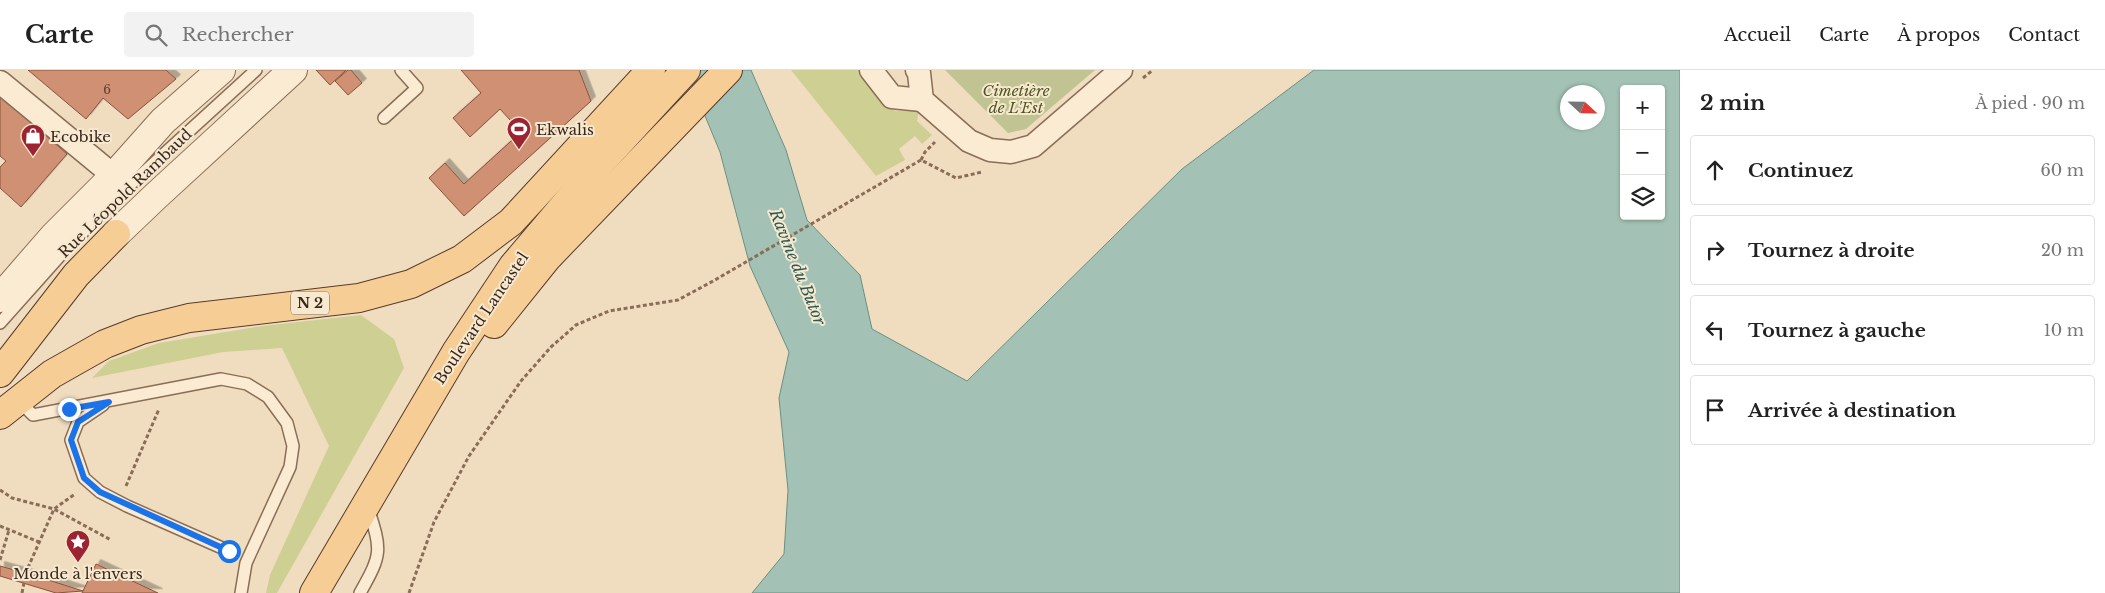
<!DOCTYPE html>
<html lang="fr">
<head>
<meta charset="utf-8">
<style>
	body { margin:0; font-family:"Libre Baskerville",serif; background:#f2f2f2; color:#222 }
	.controls { position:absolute; right:15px; top:15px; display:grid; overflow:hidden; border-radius:5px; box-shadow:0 1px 4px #0004 }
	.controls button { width:45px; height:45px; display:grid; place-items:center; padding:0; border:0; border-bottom:1px solid #e0e0e0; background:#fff; color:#222; font:25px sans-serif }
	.compass { position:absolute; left:1560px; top:15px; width:45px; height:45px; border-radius:50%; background:#fff; box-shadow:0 1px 4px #0004; rotate:112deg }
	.stop { position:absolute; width:15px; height:15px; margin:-11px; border:4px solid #1a73e8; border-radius:50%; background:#fff }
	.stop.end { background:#1a73e8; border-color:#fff; box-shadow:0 1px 5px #0008 }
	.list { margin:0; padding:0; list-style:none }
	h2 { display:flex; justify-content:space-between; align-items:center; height:65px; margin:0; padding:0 20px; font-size:21px }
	h2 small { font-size:16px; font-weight:400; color:#767676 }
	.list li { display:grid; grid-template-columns:32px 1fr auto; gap:15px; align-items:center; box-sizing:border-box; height:70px; margin:0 10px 10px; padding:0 10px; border:1px solid #e0e0e0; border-radius:5px }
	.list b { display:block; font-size:19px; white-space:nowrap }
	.list em { font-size:16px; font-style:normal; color:#767676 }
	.icon { flex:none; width:28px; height:28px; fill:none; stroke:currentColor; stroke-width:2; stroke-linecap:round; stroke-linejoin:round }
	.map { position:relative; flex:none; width:1680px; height:523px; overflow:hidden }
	header { display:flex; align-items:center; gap:30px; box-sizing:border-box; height:70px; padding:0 25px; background:#fff; border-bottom:1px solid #e0e0e0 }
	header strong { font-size:24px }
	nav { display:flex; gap:28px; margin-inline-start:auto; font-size:18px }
	.search { width:350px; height:45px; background:#f2f2f2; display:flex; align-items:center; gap:12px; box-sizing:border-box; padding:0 18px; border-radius:5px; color:#767676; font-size:19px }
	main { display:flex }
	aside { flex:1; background:#fff }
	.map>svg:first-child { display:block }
	.green { fill:#cecf93 }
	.cemetery { fill:#c2c393 }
	.water { fill:#a3c2b5; stroke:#699083; fill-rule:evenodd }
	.building { fill:#d09073; stroke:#8a523b; filter:url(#shadow) }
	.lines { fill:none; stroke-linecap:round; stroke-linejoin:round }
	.service-casing { stroke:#8a6d57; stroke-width:14 }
	.minor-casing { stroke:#8a6d57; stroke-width:25 }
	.tertiary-casing { stroke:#8a6d57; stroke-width:30 }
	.primary-casing { stroke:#573b2b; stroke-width:30 }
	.path { stroke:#8a6d57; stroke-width:3; stroke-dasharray:4 2.5; stroke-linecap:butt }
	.service { stroke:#fbebd3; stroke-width:11 }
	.minor { stroke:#fbebd3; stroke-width:22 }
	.tertiary { stroke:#fbebd3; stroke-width:28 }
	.primary { stroke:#f6cd95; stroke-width:28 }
	.route { stroke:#1a73e8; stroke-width:6 }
	.labels { text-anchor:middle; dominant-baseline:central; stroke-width:4; stroke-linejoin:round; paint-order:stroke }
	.number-label { font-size:12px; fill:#5f4132 }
	.shield { fill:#f7e8d0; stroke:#726152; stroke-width:1 }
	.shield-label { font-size:14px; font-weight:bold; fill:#39271c }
	.park-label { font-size:15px; font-style:italic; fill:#4f5621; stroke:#f7e8d0 }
	.poi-label { font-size:15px; fill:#39271c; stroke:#f7e8d0; text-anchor:start }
	.street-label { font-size:15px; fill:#39271c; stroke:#f7e8d0 }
	.water-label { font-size:16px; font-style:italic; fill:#2a5951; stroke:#f7e8d0 }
</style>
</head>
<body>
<header>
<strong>Carte</strong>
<div class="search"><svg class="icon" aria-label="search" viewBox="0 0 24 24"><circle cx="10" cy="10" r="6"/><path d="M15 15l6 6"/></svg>Rechercher</div>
<nav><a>Accueil</a><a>Carte</a><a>À propos</a><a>Contact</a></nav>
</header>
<main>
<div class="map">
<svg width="1680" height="523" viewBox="0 0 1680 523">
	<defs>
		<filter id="shadow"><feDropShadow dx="4.5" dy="-4.5" stdDeviation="0" flood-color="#0004"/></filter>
	</defs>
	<rect width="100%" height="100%" fill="#f0ddc0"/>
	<g class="green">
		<polygon points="791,0 864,0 865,9 895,41 919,40 917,51 932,65 922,74 915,66 899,79 905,90 876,106"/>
		<polygon points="361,245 394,269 404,298 277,523 266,523 270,505 329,376 282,278 223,282 92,308 109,291 159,273 262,256"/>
	</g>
	<polygon class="cemetery" points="945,0 1095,0 1026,59 1008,63"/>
	<path class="water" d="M686,0H751L786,80L807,150L860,205L872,259L967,311L1182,99L1314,0H1680V523H752L784,484L788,420L779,328L789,282L750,196L720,82ZM1624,19H1661V146H1624ZM1568,22H1598V52H1568Z"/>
	<g class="building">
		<polygon points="28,0 166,0 176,9 128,49 103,28 86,49"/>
		<polygon points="316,0 346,0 330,15"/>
		<polygon points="348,0 351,0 362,13 348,25 335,11"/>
		<polygon points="461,0 579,0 591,31 464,146 429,108 445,93 464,114 521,62 500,39 470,67 453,48 481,23"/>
		<polygon points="0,25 67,84 21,137 0,118 0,97 6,91 0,86"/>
		<polygon points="96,494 158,523 82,523"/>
		<polygon points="0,496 39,507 83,521 56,523 0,506"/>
	</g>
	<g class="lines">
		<defs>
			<g id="service">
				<polyline points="384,48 417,18 401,0"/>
				<polyline points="0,253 66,179 130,115 256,0"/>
				<polyline points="19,331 33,345 221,309 247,314 268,327 287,353 293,376 290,397 246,493 241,523"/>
				<polyline points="103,335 78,352 71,370 84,408 100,422 127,436 229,481"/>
				<path d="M360,523C382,484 382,481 368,438"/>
			</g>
			<g id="minor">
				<polyline points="871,0 892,27 922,30"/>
				<polyline points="917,0 919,3 922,30 969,71 990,80 1011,82 1033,76 1121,0"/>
				<polyline points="0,12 114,106"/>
			</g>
			<g id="tertiary">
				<polyline points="116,164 157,125 293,0"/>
				<polyline points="0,228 54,166 114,106 163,51 221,0"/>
			</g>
			<g id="primary">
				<polyline points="494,254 547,188 728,0"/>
				<polyline points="0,303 76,205 116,164"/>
				<polyline points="0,345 52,304 105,274 141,260 189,248 359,228 411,214 462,189 511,152 651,0"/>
				<polyline points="314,523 456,282 513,196 602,91 686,0"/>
			</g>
		</defs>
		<use href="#service" class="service-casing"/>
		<use href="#minor" class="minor-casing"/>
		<use href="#tertiary" class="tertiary-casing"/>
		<use href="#primary" class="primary-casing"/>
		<g class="path">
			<polyline points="1143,8 1153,0"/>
			<polyline points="921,90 925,82 935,72"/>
			<polyline points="126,416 159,339"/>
			<polyline points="0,420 12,428 54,439 111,470"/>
			<polyline points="0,456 39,472"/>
			<polyline points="0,490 9,460"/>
			<polyline points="22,523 26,502 54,439 75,424"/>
			<polyline points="409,523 434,452 469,386 521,311 551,277 576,255 609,241 678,230 715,210 921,90 956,108 982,102"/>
		</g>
		<use href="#service" class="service"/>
		<use href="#minor" class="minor"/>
		<use href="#tertiary" class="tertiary"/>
		<use href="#primary" class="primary"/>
	</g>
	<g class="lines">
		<polyline class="route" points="69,339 109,332 78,352 71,370 84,408 100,422 229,481"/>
	</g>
	<defs>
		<symbol id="stadium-pin" viewBox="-11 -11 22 30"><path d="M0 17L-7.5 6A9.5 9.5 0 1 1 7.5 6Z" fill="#9c2331" stroke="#f7e8d0"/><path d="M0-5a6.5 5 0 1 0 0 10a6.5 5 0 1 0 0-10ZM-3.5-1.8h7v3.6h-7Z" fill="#fff"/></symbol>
		<symbol id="shop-pin" viewBox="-11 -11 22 30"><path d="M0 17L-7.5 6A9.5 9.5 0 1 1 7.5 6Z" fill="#9c2331" stroke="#f7e8d0"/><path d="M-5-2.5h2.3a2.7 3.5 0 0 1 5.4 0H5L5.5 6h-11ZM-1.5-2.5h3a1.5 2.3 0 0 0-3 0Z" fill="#fff"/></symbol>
		<symbol id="sight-pin" viewBox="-11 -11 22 30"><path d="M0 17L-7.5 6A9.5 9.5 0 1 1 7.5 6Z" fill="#9c2331" stroke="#f7e8d0"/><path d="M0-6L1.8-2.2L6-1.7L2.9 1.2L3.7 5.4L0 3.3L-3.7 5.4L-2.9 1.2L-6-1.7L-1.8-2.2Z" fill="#fff"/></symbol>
	</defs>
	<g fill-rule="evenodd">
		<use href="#stadium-pin" x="505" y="45" width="28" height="38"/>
		<use href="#shop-pin" x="19" y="52" width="28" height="38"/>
		<use href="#sight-pin" x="64" y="458" width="28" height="38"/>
	</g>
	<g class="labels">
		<g class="number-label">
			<text x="107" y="19">6</text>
		</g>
		<rect class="shield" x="291" y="221.5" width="38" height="23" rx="4"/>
		<g class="shield-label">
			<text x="310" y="233">N 2</text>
		</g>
		<g class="park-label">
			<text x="1016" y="20">Cimetière<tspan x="1016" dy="17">de L'Est</tspan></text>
		</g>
		<g class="poi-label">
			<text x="536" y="59">Ekwalis</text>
			<text x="50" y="66">Ecobike</text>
			<text x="78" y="503" text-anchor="middle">Monde à l'envers</text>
		</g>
		<g class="street-label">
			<text transform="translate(125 123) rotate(-44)">Rue Léopold Rambaud</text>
			<text transform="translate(481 248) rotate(-56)">Boulevard Lancastel</text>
		</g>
		<g class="water-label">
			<text transform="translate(798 197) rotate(68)">Ravine du Butor</text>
		</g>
	</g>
</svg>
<div class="controls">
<button>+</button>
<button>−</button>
<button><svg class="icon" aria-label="layers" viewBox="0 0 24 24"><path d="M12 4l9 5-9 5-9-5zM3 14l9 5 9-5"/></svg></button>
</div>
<svg class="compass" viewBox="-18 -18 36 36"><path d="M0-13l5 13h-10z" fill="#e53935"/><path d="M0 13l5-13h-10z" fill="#767676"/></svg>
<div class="stop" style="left:229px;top:481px"></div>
<div class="stop end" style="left:69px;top:339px"></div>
</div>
<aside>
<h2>2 min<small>À pied · 90 m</small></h2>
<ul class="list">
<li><svg class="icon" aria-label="ahead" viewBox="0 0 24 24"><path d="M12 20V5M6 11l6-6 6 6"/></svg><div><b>Continuez</b></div><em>60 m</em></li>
<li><svg class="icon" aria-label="right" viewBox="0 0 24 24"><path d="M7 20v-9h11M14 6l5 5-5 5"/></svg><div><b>Tournez à droite</b></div><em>20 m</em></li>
<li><svg class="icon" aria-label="left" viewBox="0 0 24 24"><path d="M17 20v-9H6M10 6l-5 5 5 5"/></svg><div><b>Tournez à gauche</b></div><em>10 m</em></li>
<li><svg class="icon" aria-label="arrive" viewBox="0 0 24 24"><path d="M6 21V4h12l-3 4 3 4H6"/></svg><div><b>Arrivée à destination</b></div></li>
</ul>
</aside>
</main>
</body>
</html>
